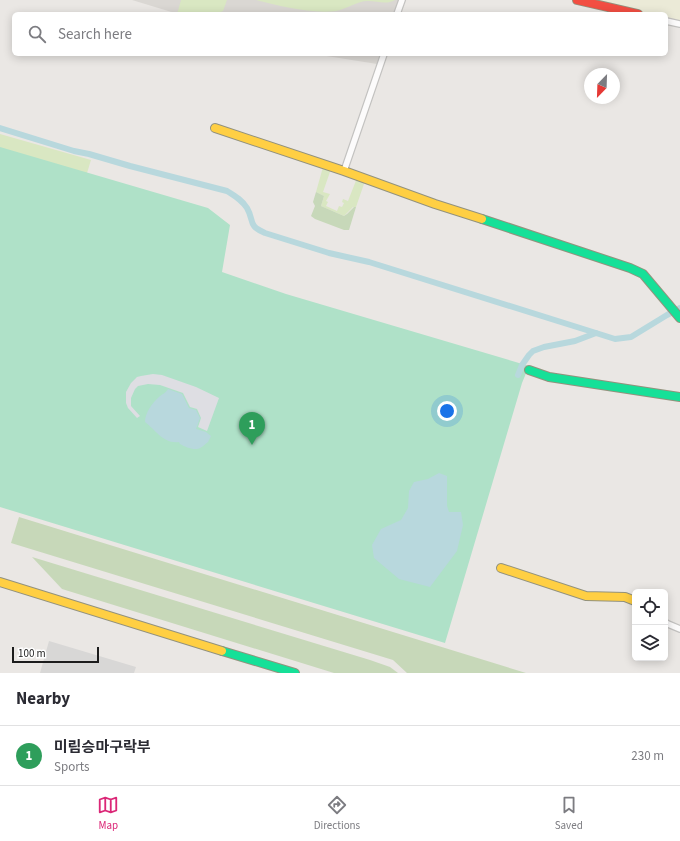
<!DOCTYPE html>
<html lang="en">
<head>
<meta charset="utf-8">
<style>
	body { margin:0; font-family:"Source Sans 3","Noto Sans KR",sans-serif; background:#f2f2f3; color:#2b2b33 }
	.controls { position:absolute; right:12px; bottom:12px; display:grid; overflow:hidden; border-radius:6px; box-shadow:0 2px 10px #0003 }
	.controls button { width:36px; height:36px; display:grid; place-items:center; padding:0; border:0; border-bottom:1px solid #e1e1e2; background:#fff; color:#2b2b33; font:20px sans-serif }
	.compass { position:absolute; left:584px; top:68px; width:36px; height:36px; border-radius:50%; background:#fff; box-shadow:0 2px 10px #0003; rotate:203deg }
	.scale { position:absolute; left:12px; bottom:10px; width:87px; box-sizing:border-box; padding-left:4px; border:2px solid #1c1c1c; border-top:0; font-size:11px; line-height:14px; white-space:nowrap; color:#1c1c1c; -webkit-text-stroke:3px #fff; paint-order:stroke }
	.you { position:absolute; left:447px; top:411px; width:14px; height:14px; margin:-10px; border:3px solid #fff; border-radius:50%; background:#1a73e8; box-shadow:0 0 0 6px #1a73e833 }
	.badge { display:grid; place-items:center; width:26px; height:26px; border-radius:50%; background:#db2777; color:#fff; font-size:13px; font-weight:700 }
	.pin { position:absolute; translate:-50% -33px; filter:drop-shadow(0 1px 2px #0008) }
	.pin::after { content:''; position:absolute; top:21px; width:14px; height:12px; background:inherit; clip-path:polygon(0 0,100% 0,50% 100%) }
	.list { margin:0; padding:0; list-style:none }
	h2 { display:flex; justify-content:space-between; align-items:center; height:52px; margin:0; padding:0 16px; font-size:17px }
	h2 small { font-size:13px; font-weight:400; color:#7c7c81 }
	.list li { display:grid; grid-template-columns:26px 1fr auto; gap:12px; align-items:center; box-sizing:border-box; height:60px; padding:0 16px; border-top:1px solid #e1e1e2 }
	.list b { display:block; font-size:15px; white-space:nowrap }
	.list p { margin:0; font-size:13px; white-space:nowrap; color:#7c7c81 }
	.list em { font-size:13px; font-style:normal; color:#7c7c81 }
	.icon { flex:none; width:22px; height:22px; fill:none; stroke:currentColor; stroke-width:2; stroke-linecap:round; stroke-linejoin:round }
	.map { position:relative; flex:none; width:680px; height:673px; overflow:hidden }
	.search { position:absolute; background:#fff; box-shadow:0 2px 10px #0003; left:12px; right:12px; top:12px; height:44px; display:flex; align-items:center; gap:10px; box-sizing:border-box; padding:0 14px; border-radius:6px; color:#7c7c81; font-size:15px }
	.sheet { height:112px; background:#fff }
	nav { display:flex; justify-content:space-around; align-items:center; box-sizing:border-box; height:56px; border-top:1px solid #e1e1e2; background:#fff; font-size:11px; color:#7c7c81 }
	nav a { display:grid; justify-items:center; gap:2px }
	nav .on { color:#db2777 }
	.map>svg:first-child { display:block }
	.religious { fill:#d8d7d6 }
	.airport { fill:#dad7d3 }
	.farmland { fill:#ebead7 }
	.grass { fill:#d9e7c2 }
	.forest { fill:#c7d8b9 }
	.pitch { fill:#afe1c8 }
	.plaza { fill:#dedee3 }
	.water { fill:#b8d8dd }
	.lines { fill:none; stroke-linecap:round; stroke-linejoin:round }
	.canal { stroke:#b8d8dd; stroke-width:6 }
	.street-casing { stroke:#c3c2c0; stroke-width:8 }
	.fast-casing { stroke:#93927d; stroke-width:10 }
	.slow-casing { stroke:#93927d; stroke-width:10 }
	.jam-casing { stroke:#93927d; stroke-width:10 }
	.street { stroke:#fcfbfb; stroke-width:5.5 }
	.fast { stroke:#16e098; stroke-width:8 }
	.slow { stroke:#ffcf43; stroke-width:8 }
	.jam { stroke:#f24e42; stroke-width:8 }
</style>
</head>
<body>
<div class="map">
<svg width="680" height="673" viewBox="0 0 680 673">
	<rect width="100%" height="100%" fill="#eae7e4"/>
	<polygon class="religious" points="49,641 136,667 134,673 40,673"/>
	<g class="airport">
		<polygon points="132,0 399,0 394,14 178,14"/>
		<polygon points="314,54 381,54 377,64"/>
	</g>
	<polygon class="farmland" points="588,0 680,0 680,21 666,18 666,14 648,14"/>
	<g class="grass">
		<polygon points="181,0 227,0 223,11 216,14 177,14"/>
		<path d="M256,0H395C386,5 378,1 368,1C357,1 347,9 336,11C311,14 280,6 256,0Z"/>
		<polygon points="0,134 91,160 83,186 0,207"/>
		<polygon points="323,167 331,169 323,192 330,194 326,201 328,202 326,206 337,211 339,206 342,207 344,203 342,202 343,199 348,201 357,178 365,181 356,207 353,207 344,216 321,206 324,196 316,192"/>
	</g>
	<g class="forest">
		<polygon points="316,192 324,196 321,206 344,216 347,214 354,207 356,207 349,230 344,230 315,219 311,216 315,206 313,202"/>
		<polygon points="19,517 526,673 407,673 393,660 11,543"/>
		<polygon points="32,557 370,660 390,667 398,673 334,673 62,589"/>
	</g>
	<polygon class="pitch" points="0,147 208,208 230,225 222,272 286,294 529,366 522,383 445,643 0,507"/>
	<polygon class="plaza" points="153,374 162,375 196,387 219,398 207,431 198,427 201,418 197,409 190,407 183,393 160,385 148,384 138,386 135,389 131,398 131,406 140,416 137,418 128,408 126,403 126,392 131,383 137,377 141,376"/>
	<g class="water">
		<path d="M168,389L182,394L189,408L196,410L200,418L196,429L206,432L211,436L208,442C205,444 204,446 200,448C195,451 185,447 180,444L179,442C163,444 156,430 145,422C145,413 152,403 159,397C162,394 166,393 168,389Z"/>
		<polygon points="439,473 447,476 447,506 449,512 461,512 463,525 457,551 430,587 399,579 374,558 372,545 381,529 401,520 408,508 409,491 414,482 428,479"/>
	</g>
	<g class="lines">
		<g class="canal">
			<path d="M0,128L74,151L89,154L130,166L227,191C235,196 242,200 247,208C255,222 247,225 265,233L329,253L369,262L596,333"/>
			<polyline points="518,375 522,365 529,355 533,351 544,347 575,341 596,333 615,339 631,337 667,315 680,308"/>
		</g>
		<defs>
			<g id="street">
				<polyline points="397,14 402,0"/>
				<polyline points="666,21 680,24"/>
				<polyline points="344,171 384,54"/>
				<polyline points="665,622 668,624 680,629"/>
			</g>
			<g id="fast">
				<polyline points="482,219 630,268 643,274 680,318"/>
				<polyline points="529,370 549,377 680,397"/>
				<polyline points="222,651 295,673"/>
			</g>
			<g id="slow">
				<polyline points="215,128 344,171 435,204 482,219"/>
				<polyline points="501,568 586,596 625,597 635,601"/>
				<polyline points="0,582 222,651"/>
			</g>
			<polyline id="jam" points="577,0 638,14"/>
		</defs>
		<use href="#street" class="street-casing"/>
		<use href="#fast" class="fast-casing"/>
		<use href="#slow" class="slow-casing"/>
		<use href="#jam" class="jam-casing"/>
		<use href="#street" class="street"/>
		<use href="#fast" class="fast"/>
		<use href="#slow" class="slow"/>
		<use href="#jam" class="jam"/>
	</g>
</svg>
<div class="controls">
<button><svg class="icon" aria-label="locate" viewBox="0 0 24 24"><circle cx="12" cy="12" r="6"/><path d="M12 2v4M12 18v4M2 12h4M18 12h4"/></svg></button>
<button><svg class="icon" aria-label="layers" viewBox="0 0 24 24"><path d="M12 4l9 5-9 5-9-5zM3 14l9 5 9-5"/></svg></button>
</div>
<svg class="compass" viewBox="-18 -18 36 36"><path d="M0-13l5 13h-10z" fill="#e53935"/><path d="M0 13l5-13h-10z" fill="#7c7c81"/></svg>
<div class="scale">100 m</div>
<div class="you"></div>
<div class="pin badge" style="left:252px;top:445px;background:#2e9e5b">1</div>
<div class="search"><svg class="icon" aria-label="search" viewBox="0 0 24 24"><circle cx="10" cy="10" r="6"/><path d="M15 15l6 6"/></svg>Search here</div>
</div>
<section class="sheet">
<h2>Nearby<small></small></h2>
<ul class="list">
<li><span class="badge" style="background:#2e9e5b">1</span><div><b>미림승마구락부</b><p>Sports</p></div><em>230 m</em></li>
</ul>
</section>
<nav>
<a class="on"><svg class="icon" aria-label="map" viewBox="0 0 24 24"><path d="M3 6l6-2 6 2 6-2v14l-6 2-6-2-6 2zM9 4v14M15 6v14"/></svg>Map</a>
<a><svg class="icon" aria-label="directions" viewBox="0 0 24 24"><path d="M12 3l9 9-9 9-9-9zM9 14v-3h6M13 9l2 2-2 2"/></svg>Directions</a>
<a><svg class="icon" aria-label="saved" viewBox="0 0 24 24"><path d="M7 4h10v16l-5-4-5 4z"/></svg>Saved</a>
</nav>
</body>
</html>
